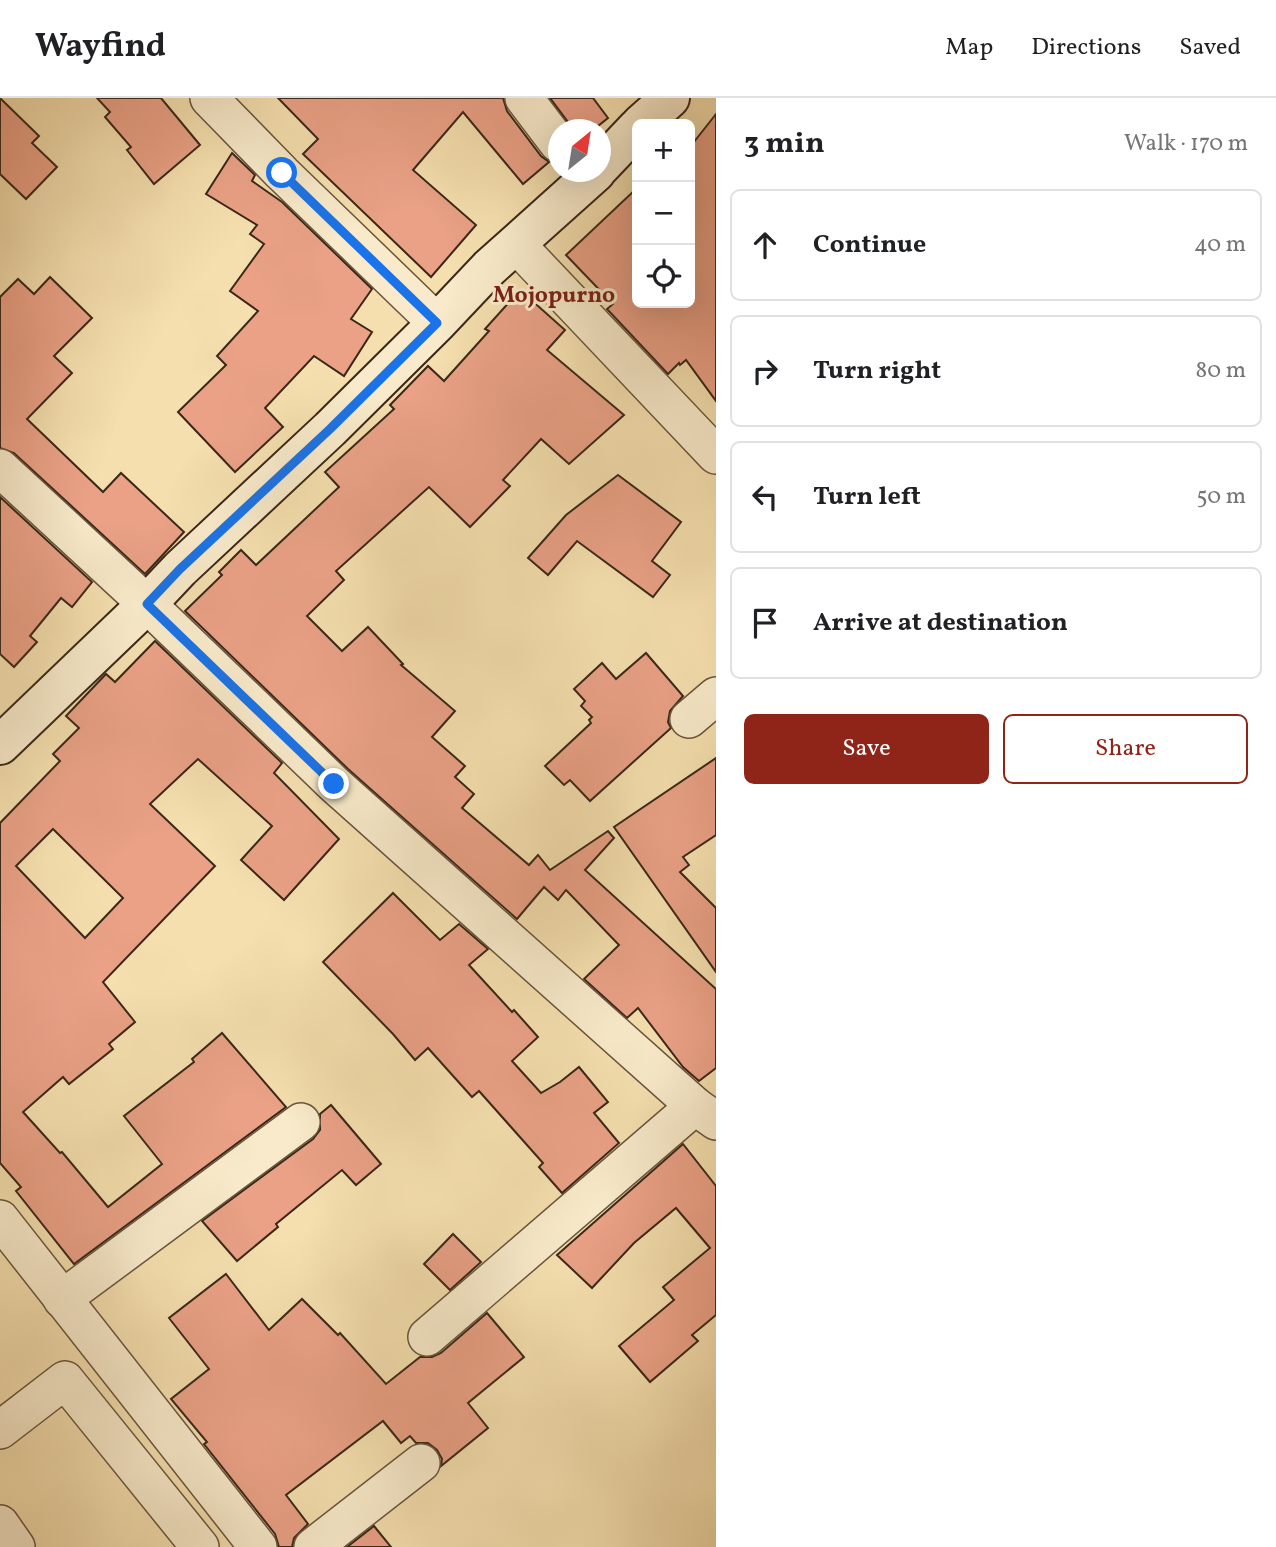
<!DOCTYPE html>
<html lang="en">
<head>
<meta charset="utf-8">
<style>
	body { margin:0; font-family:Vollkorn,serif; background:#f2f2f2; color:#202124 }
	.controls { position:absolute; right:21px; top:21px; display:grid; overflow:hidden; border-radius:10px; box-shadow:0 7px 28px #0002 }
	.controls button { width:63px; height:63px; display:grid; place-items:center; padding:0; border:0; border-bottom:2px solid #e0e0e0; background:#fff; color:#202124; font:35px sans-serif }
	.compass { position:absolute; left:548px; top:21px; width:63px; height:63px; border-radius:50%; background:#fff; box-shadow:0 7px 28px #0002; rotate:30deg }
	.stop { position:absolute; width:21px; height:21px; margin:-16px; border:5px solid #1a73e8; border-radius:50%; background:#fff }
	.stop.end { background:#1a73e8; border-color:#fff; box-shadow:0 2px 7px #0008 }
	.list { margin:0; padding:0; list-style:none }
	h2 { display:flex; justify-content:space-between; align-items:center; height:91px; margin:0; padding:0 28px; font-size:30px }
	h2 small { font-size:23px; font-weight:400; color:#757577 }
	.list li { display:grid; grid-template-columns:46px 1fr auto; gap:21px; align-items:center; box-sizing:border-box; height:112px; margin:0 14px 14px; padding:0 14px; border:2px solid #e0e0e0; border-radius:10px }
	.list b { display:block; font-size:26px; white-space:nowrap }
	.list em { font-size:23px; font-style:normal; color:#757577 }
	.actions { display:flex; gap:14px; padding:21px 28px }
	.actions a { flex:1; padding:16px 0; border:2px solid #8f2418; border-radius:10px; text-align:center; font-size:24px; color:#8f2418 }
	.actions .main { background:#8f2418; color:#fff }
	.icon { flex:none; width:38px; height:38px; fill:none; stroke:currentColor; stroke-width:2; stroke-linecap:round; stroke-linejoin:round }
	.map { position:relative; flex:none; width:716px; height:1449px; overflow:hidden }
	header { display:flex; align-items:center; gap:42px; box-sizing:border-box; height:98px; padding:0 35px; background:#fff; border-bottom:2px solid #e0e0e0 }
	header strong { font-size:33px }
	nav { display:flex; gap:38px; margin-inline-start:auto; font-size:24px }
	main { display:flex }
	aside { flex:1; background:#fff }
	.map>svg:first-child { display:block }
	.building { fill:#eaa186; stroke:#3a2718; stroke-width:2; fill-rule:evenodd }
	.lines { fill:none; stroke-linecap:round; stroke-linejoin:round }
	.street-casing { stroke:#69553e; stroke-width:40 }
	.secondary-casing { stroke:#3a2718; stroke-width:42 }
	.street { stroke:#f8eaca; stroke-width:37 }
	.secondary { stroke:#f8eaca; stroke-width:38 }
	.route { stroke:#1a73e8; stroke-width:9 }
	.labels { text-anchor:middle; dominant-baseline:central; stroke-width:6; stroke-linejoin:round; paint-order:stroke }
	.quarter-label { font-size:23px; font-weight:bold; fill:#7a1f14; stroke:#f8eaca }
</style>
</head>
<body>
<header>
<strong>Wayfind</strong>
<nav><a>Map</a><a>Directions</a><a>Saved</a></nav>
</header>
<main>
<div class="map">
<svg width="716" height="1449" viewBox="0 0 716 1449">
	<rect width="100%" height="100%" fill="#f5dfae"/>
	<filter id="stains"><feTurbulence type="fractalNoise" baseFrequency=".00286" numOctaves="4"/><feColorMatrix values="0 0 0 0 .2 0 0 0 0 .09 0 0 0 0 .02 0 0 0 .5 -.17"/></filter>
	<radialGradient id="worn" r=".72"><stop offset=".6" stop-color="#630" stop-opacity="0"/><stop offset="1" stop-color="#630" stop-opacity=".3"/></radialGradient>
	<g class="building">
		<polygon points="0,0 39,38 32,45 57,69 26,101 0,76"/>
		<polygon points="97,0 161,0 200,47 154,86 127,52 131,49 105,19 110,14"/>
		<polygon points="278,0 503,0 507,13 541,58 549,64 523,86 463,14 413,72 476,127 431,179 303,56 318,41"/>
		<polygon points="550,0 593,0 608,20 593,32 574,32"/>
		<polygon points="716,16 716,303 686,262 680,267 679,265 668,276 607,211 613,206 566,157 637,90 637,205 690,205 690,49"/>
		<polygon points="232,55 255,77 252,83 282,104 372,191 351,221 372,234 344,278 314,258 265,310 283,329 235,374 178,314 226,267 217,258 258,213 230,193 264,146 250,136 257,127 206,96"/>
		<polygon points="50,179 92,220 54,258 72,275 27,321 103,394 121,375 184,434 145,476 14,355 0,350 0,199 18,181 34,196"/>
		<polygon points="520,192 565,232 547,252 624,317 569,366 541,341 503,382 510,388 470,429 429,389 336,473 344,482 307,518 342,553 368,529 403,566 401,567 455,613 432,639 465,668 455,679 474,696 462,710 529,767 538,757 550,772 608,733 614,740 585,772 716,891 716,970 699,983 683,969 638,910 627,920 584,881 619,847 566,792 558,802 544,789 517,821 348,671 185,513 222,477 219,474 241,452 256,467 339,389 325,374 394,311 390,307 428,268 444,283 489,233 485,231"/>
		<polygon points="618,377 681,424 652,463 670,477 653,499 577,443 548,477 528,460 566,417"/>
		<polygon points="0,399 92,484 72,509 61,500 30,538 37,544 14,569 0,556"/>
		<path d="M155,543L282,665L274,675L339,741L284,802L241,762L272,728L198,661L150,706L215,768L103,884L135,924L109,946L113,951L69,986L63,979L23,1014L60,1055L62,1054L108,1109L162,1066L124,1018L194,964L192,961L222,935L286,1009L74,1166L16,1093L21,1089L0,1065V725L60,663L53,656L79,630L66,618L106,576L115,584ZM53,731L123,800L85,840L16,768Z"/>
		<polygon points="646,555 683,598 670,613 668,624 671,630 590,703 570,682 564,687 545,668 591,625 589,622 592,619 581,608 585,603 574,591 602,565 616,581"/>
		<polygon points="716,660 716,737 683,759 689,767 680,774 716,810 716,874 614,729"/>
		<polygon points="393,795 440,842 459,826 488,851 469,867 512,914 514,912 538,939 512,963 541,995 560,984 579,969 608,1004 594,1015 619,1045 562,1095 539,1069 543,1065 479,993 472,999 428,950 415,962 393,936 323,864"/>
		<polygon points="331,1007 381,1066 356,1087 342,1072 276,1126 278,1129 237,1163 202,1123 313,1041 320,1032 320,1016"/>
		<polygon points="683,1046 716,1088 716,1217 692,1237 698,1243 650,1284 619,1248 674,1202 663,1189 710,1150 676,1110 634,1145 592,1190 557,1157"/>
		<polygon points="453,1136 481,1164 450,1192 424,1166"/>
		<polygon points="226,1176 269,1232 302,1201 338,1237 340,1235 386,1286 420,1259 432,1259 441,1255 487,1215 524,1259 468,1305 488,1330 441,1368 442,1361 437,1352 428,1345 416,1345 410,1338 401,1345 383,1323 286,1397 308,1426 294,1440 292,1449 279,1449 275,1436 204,1346 207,1344 171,1301 209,1271 169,1220"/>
		<polygon points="374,1428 391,1449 347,1449"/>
	</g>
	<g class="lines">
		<defs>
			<g id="street">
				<polyline points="209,0 282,75 437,225"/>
				<polyline points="524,0 558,45"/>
				<polyline points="517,147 716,357"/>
				<polyline points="0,370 147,506 334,686 695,1008 716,1023"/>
				<polyline points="689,621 716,598"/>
				<polyline points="0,1121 258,1449"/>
				<polyline points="62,1201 301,1024"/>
				<polyline points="427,1239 695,1008"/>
				<polyline points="0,1332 65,1282 200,1449"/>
				<polyline points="0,1426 16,1449"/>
				<polyline points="313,1449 421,1365"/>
			</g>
			<g id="secondary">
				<polyline points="641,26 670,0"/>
				<polyline points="600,69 637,30"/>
				<polyline points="0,647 147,506 180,471 330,331 437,225 489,170 596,74"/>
			</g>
		</defs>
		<use href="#street" class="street-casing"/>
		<use href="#secondary" class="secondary-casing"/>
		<use href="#street" class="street"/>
		<use href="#secondary" class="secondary"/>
	</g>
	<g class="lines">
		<polyline class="route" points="282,75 437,225 330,331 180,471 147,506 334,686"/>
	</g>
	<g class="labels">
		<g class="quarter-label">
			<text x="554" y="198">Mojopurno</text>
		</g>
	</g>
	<rect width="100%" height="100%" filter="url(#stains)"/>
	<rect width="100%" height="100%" fill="url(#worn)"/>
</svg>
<div class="controls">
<button>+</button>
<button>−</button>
<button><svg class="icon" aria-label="locate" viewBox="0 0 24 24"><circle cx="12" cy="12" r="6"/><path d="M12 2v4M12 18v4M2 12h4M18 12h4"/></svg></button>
</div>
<svg class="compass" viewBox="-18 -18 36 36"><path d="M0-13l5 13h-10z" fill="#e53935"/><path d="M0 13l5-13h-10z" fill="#757577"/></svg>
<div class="stop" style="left:282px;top:75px"></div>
<div class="stop end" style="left:334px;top:686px"></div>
</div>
<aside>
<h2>3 min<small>Walk · 170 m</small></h2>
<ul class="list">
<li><svg class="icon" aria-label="ahead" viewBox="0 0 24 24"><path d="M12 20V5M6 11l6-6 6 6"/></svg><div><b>Continue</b></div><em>40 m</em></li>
<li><svg class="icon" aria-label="right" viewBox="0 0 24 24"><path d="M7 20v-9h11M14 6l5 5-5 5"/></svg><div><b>Turn right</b></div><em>80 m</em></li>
<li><svg class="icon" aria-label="left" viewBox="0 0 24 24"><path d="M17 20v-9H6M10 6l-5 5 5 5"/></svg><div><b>Turn left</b></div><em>50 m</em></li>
<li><svg class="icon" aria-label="arrive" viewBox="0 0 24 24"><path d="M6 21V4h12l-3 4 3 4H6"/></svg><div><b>Arrive at destination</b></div></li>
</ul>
<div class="actions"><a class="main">Save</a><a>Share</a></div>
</aside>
</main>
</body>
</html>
